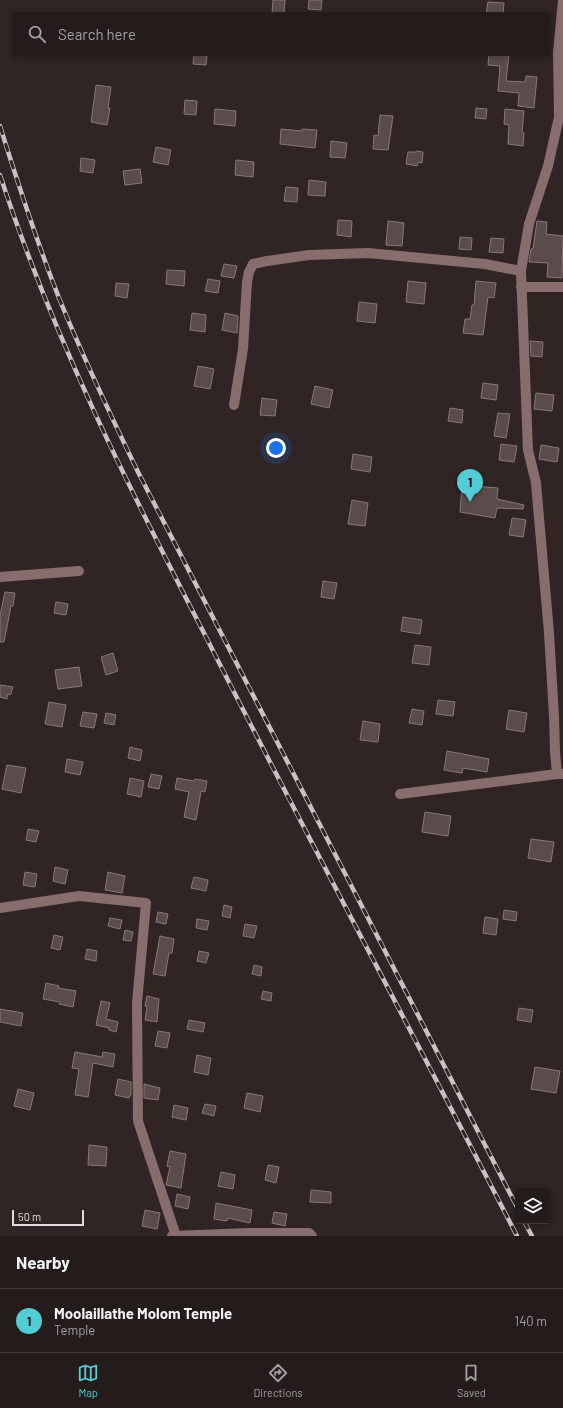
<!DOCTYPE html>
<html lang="en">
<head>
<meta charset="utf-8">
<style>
	body { margin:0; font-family:Barlow,sans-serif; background:#2c2424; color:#f1f3f6 }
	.controls { position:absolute; right:12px; bottom:12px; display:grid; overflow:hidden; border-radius:4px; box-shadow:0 2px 6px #0003 }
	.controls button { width:36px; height:36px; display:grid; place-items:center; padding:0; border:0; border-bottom:1px solid #41393a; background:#241b1b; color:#f1f3f6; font:20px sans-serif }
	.scale { position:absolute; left:12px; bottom:10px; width:72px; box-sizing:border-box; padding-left:4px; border:2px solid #e2dada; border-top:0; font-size:11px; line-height:14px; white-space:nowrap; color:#e2dada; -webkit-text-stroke:3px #302424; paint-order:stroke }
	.you { position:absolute; left:276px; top:448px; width:14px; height:14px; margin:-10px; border:3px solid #fff; border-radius:50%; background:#1a73e8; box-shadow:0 0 0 6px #1a73e833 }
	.badge { display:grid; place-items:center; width:26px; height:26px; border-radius:50%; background:#52ccd5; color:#111; font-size:13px; font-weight:700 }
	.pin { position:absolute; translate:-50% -33px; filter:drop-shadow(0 1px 2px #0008) }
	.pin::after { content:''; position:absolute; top:21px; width:14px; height:12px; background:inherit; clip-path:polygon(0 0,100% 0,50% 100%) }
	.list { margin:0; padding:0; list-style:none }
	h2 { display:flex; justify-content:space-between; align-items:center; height:52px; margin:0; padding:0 16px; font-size:17px }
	h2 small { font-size:13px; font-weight:400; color:#a3a1a3 }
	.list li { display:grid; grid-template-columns:26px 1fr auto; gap:12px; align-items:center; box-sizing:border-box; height:64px; padding:0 16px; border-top:1px solid #41393a }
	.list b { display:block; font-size:15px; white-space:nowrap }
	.list p { margin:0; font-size:13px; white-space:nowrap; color:#a3a1a3 }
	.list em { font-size:13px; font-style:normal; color:#a3a1a3 }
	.icon { flex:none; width:22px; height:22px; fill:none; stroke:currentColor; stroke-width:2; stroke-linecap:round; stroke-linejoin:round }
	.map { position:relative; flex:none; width:563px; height:1236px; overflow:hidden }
	.search { position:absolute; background:#241b1b; box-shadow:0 2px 6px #0003; left:12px; right:12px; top:12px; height:44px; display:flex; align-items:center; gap:10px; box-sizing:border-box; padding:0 14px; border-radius:4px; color:#a3a1a3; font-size:15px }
	.sheet { height:116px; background:#241b1b }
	nav { display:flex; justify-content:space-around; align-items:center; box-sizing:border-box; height:56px; border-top:1px solid #41393a; background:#241b1b; font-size:11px; color:#a3a1a3 }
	nav a { display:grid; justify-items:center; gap:2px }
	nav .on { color:#52ccd5 }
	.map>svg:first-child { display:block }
	.building { fill:#594c4b; stroke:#887978 }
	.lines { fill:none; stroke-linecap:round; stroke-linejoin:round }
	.minor { stroke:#876d6b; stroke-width:10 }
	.rail-casing { stroke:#cac2c2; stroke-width:4.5 }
	.rail { stroke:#302424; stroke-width:3; stroke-dasharray:9; stroke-linecap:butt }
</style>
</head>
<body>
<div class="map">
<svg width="563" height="1236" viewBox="0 0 563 1236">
	<rect width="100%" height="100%" fill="#302424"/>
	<g class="building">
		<polygon points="273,0 285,0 284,14 272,14"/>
		<polygon points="309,0 322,0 321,10 308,9"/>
		<polygon points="488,2 504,3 503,14 486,14"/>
		<polygon points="194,54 207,54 206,65 193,64"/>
		<polygon points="489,54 509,54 506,81 525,82 526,76 537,77 534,108 518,106 519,93 498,91 500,66 488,65"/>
		<polygon points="96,85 111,87 108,108 110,108 107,125 91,122"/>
		<polygon points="185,100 197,101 196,115 184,114"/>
		<polygon points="476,108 487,109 486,119 475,118"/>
		<polygon points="215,109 236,111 235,126 214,124"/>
		<polygon points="505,109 524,111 522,132 524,133 523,146 508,144 509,125 504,124"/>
		<polygon points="380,115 393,116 388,150 373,149 374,135 378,136"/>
		<polygon points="281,129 302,131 302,129 317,130 315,148 280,144"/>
		<polygon points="331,141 347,143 345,158 330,157"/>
		<polygon points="156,147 171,150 168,165 153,162"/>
		<polygon points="416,151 423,152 422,163 418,162 417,166 406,164 408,152 416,152"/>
		<polygon points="81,158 95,160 93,173 80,171"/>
		<polygon points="236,160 254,162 253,177 235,175"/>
		<polygon points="140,169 142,183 125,185 123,171"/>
		<polygon points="309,180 326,182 325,196 308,195"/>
		<polygon points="286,187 298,188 297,202 284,201"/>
		<polygon points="338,220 352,221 351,237 337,235"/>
		<polygon points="388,221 404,223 402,246 386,245"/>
		<polygon points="537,221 547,222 546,234 563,236 562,278 547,277 548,263 529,262 531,249 533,249"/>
		<polygon points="460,237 472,238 471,250 459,249"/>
		<polygon points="491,238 504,239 503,253 489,252"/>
		<polygon points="224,264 237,266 234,278 221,276"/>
		<polygon points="167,270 185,271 184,286 166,284"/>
		<polygon points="208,279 220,281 218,293 205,291"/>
		<polygon points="408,281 426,283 424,304 406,302"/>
		<polygon points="476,281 496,283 494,298 488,297 483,335 463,333 465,319 470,319 472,305 474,305"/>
		<polygon points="116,283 129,284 127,298 115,296"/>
		<polygon points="359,302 377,304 375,323 357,321"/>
		<polygon points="192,313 206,315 205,332 190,330"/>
		<polygon points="225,313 238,316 237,333 222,330"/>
		<polygon points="530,341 543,342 542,357 531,356"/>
		<polygon points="198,366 214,369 210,389 194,386"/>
		<polygon points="483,383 498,385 496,400 481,398"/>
		<polygon points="315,386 333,390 329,408 311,404"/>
		<polygon points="536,393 554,395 552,411 534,409"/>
		<polygon points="262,398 277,400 275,416 260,415"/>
		<polygon points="450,408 463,410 462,423 448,421"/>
		<polygon points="498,413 510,414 506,438 494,436"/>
		<polygon points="501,444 517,446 514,462 499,460"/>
		<polygon points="541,445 559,448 557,462 539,459"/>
		<polygon points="353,454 372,457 370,472 351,469"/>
		<polygon points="462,485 498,488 497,499 524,505 523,509 497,508 495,518 460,512"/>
		<polygon points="352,500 368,503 365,526 348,524"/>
		<polygon points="512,518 526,520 523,537 509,535"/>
		<polygon points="323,581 337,583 334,599 321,597"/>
		<polygon points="5,592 15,593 13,606 11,606 4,642 0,642 0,616"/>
		<polygon points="56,602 68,604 66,615 54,613"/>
		<polygon points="403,617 422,620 420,634 401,631"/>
		<polygon points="415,645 431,647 429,665 412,663"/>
		<polygon points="113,653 118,671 106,675 101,657"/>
		<polygon points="79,667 82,686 58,689 55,670"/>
		<polygon points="0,685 13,687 11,694 7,695 7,699 0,697"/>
		<polygon points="438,700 455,702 453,716 436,714"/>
		<polygon points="49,702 66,705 62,727 45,724"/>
		<polygon points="412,709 424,711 422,725 409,723"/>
		<polygon points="509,710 527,713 524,732 506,729"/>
		<polygon points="83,712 97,714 94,728 80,726"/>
		<polygon points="106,713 116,715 114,725 104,723"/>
		<polygon points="363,721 380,724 378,742 360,740"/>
		<polygon points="130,747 142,750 140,761 128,758"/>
		<polygon points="447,751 489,759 487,772 463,768 462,773 444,770"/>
		<polygon points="67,759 83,762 80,775 65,772"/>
		<polygon points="7,765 26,768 21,793 2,789"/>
		<polygon points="151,774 162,776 159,789 148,787"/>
		<polygon points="130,778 144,781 141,797 127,794"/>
		<polygon points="177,778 194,781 195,779 207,781 205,792 201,791 196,820 184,817 189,792 175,789"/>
		<polygon points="425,812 451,816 448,836 422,832"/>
		<polygon points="28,829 39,831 36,842 26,840"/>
		<polygon points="531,839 554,842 551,862 528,858"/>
		<polygon points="55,867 68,870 65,884 53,881"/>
		<polygon points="25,872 37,874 35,887 23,885"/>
		<polygon points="108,872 125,876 122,893 105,890"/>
		<polygon points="194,877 208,880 206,891 191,888"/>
		<polygon points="224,905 232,907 230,918 222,916"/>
		<polygon points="504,910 517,912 516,921 503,919"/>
		<polygon points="158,912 168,914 166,924 156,922"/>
		<polygon points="485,917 498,919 496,935 483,933"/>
		<polygon points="110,918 122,920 120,929 108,926"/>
		<polygon points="197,919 209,921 207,930 196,928"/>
		<polygon points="245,924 257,926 254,938 243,936"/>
		<polygon points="125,930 133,932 131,941 123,940"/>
		<polygon points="54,935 63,937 60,950 51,948"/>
		<polygon points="160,936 174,939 172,953 169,953 165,976 153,974"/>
		<polygon points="87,949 97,951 96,961 85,959"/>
		<polygon points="199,951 209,953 206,963 197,961"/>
		<polygon points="254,965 262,967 261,976 252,974"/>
		<polygon points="46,983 59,986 58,988 76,991 73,1007 59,1004 60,1002 43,999"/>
		<polygon points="263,991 272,993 271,1001 261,999"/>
		<polygon points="147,996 159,999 157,1022 145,1020 147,1007 145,1006"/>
		<polygon points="101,1001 110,1003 106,1019 118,1022 116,1032 109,1030 109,1028 96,1025"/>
		<polygon points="519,1008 533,1010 531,1022 517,1020"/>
		<polygon points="0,1009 23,1013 21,1026 0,1022"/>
		<polygon points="189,1020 205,1023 203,1032 187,1029"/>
		<polygon points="158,1031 170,1033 167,1048 155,1046"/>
		<polygon points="75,1052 102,1057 103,1052 115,1054 113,1067 93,1063 88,1097 75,1095 79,1069 72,1068"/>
		<polygon points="197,1055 211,1058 208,1075 194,1072"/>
		<polygon points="535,1067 560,1071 556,1093 531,1089"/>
		<polygon points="118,1079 131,1082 131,1095 130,1095 129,1098 115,1095"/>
		<polygon points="144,1084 160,1088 158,1100 144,1098"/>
		<polygon points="18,1089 34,1093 30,1110 14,1106"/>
		<polygon points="247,1093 263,1096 260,1112 244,1108"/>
		<polygon points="205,1104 216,1106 214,1116 202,1113"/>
		<polygon points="174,1105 188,1108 186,1120 172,1117"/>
		<polygon points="89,1145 107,1147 106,1166 88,1165"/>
		<polygon points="170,1151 186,1154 181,1188 166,1185 170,1167 167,1166"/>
		<polygon points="268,1165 279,1167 276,1183 265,1180"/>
		<polygon points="221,1172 235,1175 233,1189 218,1186"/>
		<polygon points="311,1190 331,1192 331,1203 310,1202"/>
		<polygon points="177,1194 190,1197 188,1209 175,1206"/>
		<polygon points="216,1203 252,1210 250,1223 228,1218 227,1221 214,1219"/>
		<polygon points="145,1210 160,1213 157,1229 142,1226"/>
		<polygon points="274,1212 287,1214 285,1226 272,1223"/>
	</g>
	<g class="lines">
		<g class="minor">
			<polyline points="563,0 558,53 559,117 548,166 529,224 521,271 528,450 536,483 549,633 554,716 555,752 557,774 563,774"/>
			<polyline points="521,287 563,287"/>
			<polyline points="234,405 243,349 247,282 249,272 253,264 267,261 309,255 368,253 485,264 521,271"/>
			<polyline points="0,577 79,571"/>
			<polyline points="400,794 557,774"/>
			<polyline points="0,908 79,896 146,903 137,1003 138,1121 176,1236"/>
			<polyline points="172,1236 249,1233 309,1233 312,1236"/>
		</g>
		<defs>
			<g id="rail">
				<path d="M0,126C18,184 37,242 59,298C83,357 110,414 138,472L518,1209"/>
				<path d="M0,175C52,335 128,486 205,635C307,837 414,1035 517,1236"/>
				<polyline points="524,1221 532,1236"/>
			</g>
		</defs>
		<use href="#rail" class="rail-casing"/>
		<use href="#rail" class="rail"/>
	</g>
</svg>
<div class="controls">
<button><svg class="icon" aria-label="layers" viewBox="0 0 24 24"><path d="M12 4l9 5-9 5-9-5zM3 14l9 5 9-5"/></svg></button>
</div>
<div class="scale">50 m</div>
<div class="you"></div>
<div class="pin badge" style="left:470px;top:502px">1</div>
<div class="search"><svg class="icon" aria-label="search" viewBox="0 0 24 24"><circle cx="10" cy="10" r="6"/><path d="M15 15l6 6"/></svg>Search here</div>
</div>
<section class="sheet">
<h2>Nearby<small></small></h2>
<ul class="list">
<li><span class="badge">1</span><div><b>Moolaillathe Molom Temple</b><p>Temple</p></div><em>140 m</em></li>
</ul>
</section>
<nav>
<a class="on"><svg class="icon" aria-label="map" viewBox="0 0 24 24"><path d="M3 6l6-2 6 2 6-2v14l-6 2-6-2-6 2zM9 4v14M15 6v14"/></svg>Map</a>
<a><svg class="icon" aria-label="directions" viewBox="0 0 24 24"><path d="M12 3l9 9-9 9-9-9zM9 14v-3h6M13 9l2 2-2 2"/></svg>Directions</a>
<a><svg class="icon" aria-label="saved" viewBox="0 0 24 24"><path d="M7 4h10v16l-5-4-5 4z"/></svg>Saved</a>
</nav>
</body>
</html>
